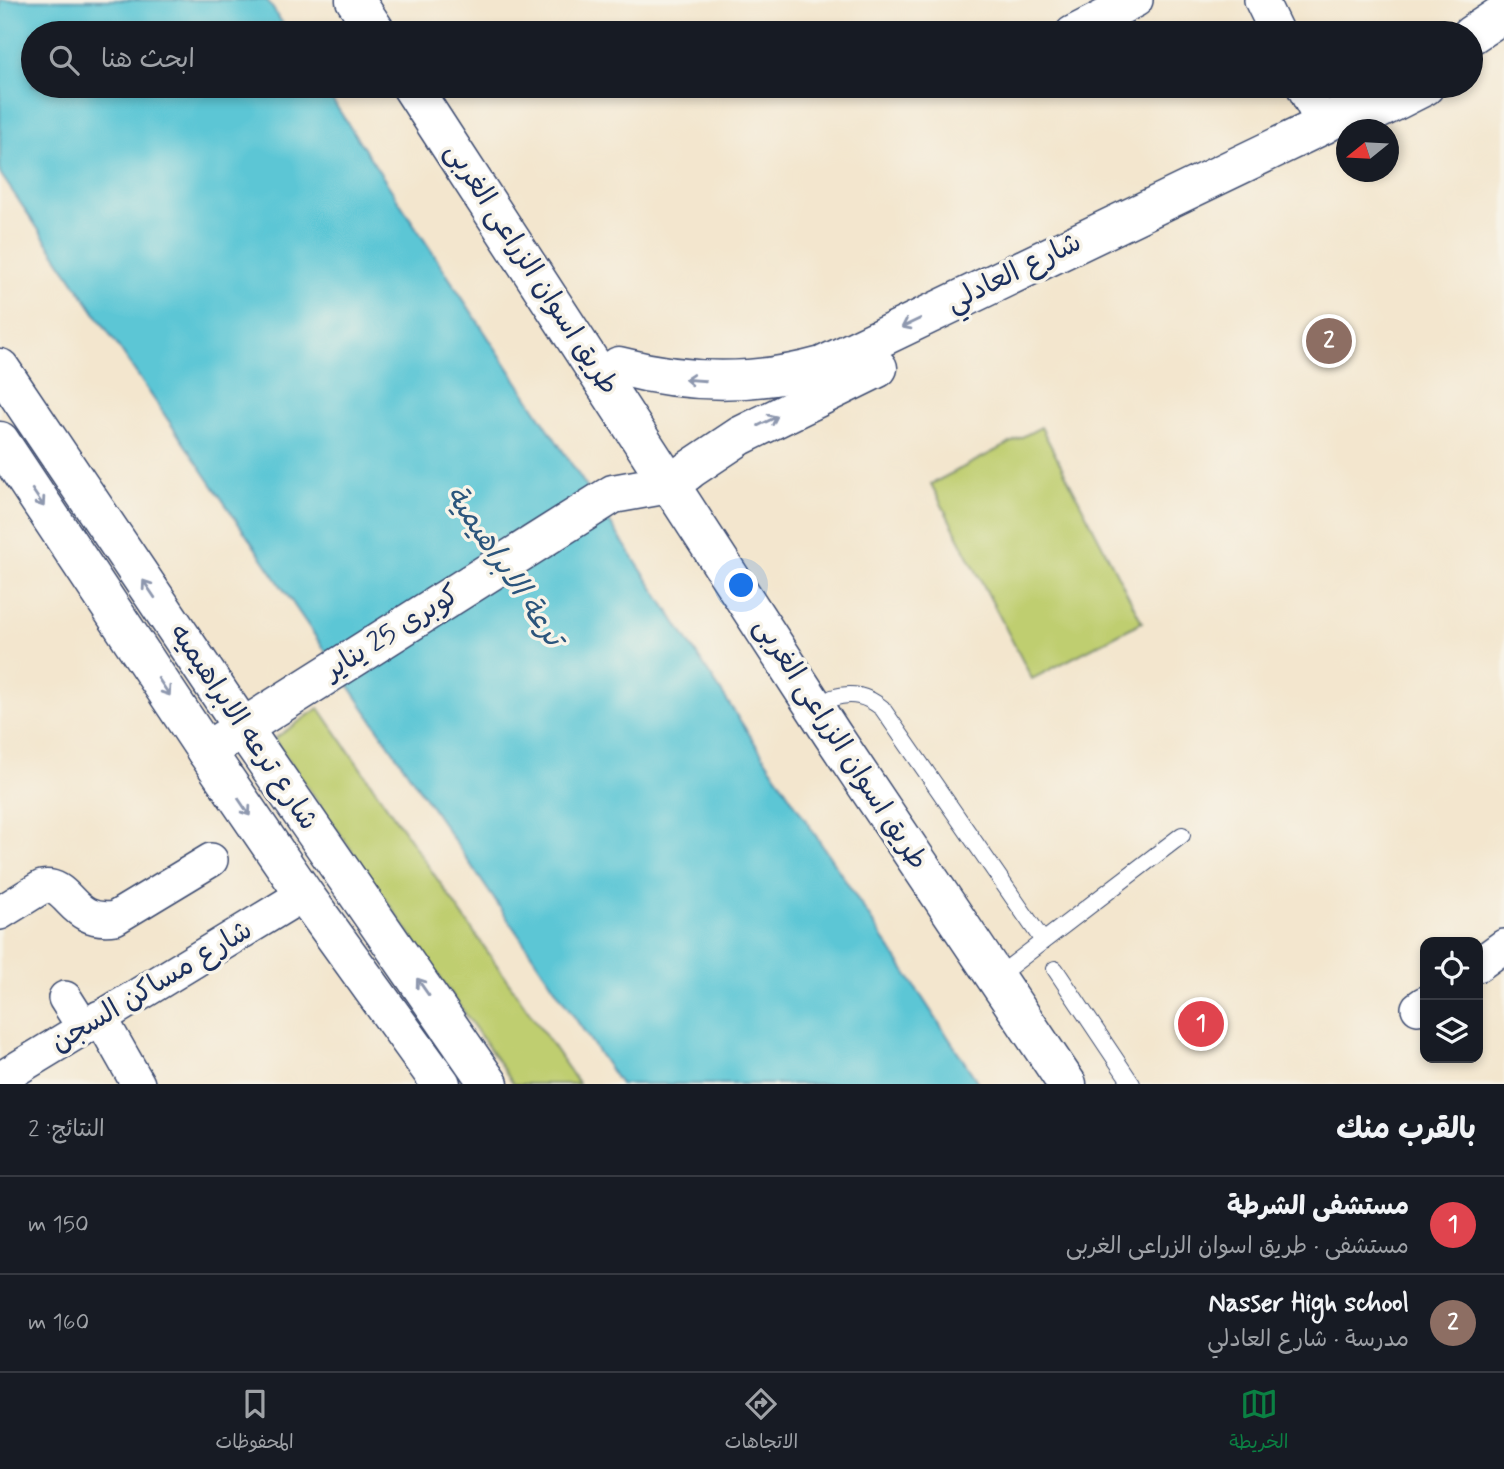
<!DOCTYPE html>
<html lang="ar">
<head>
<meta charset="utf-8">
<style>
	body { margin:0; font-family:Mynerve,"Playpen Sans Arabic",sans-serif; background:#20242c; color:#f1f3f6; direction:rtl }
	.controls { position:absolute; right:21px; bottom:21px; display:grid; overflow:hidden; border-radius:14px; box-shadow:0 4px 10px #0003 }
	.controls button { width:63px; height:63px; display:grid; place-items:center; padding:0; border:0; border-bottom:2px solid #363941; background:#171b24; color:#f1f3f6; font:35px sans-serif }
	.compass { position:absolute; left:1336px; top:119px; width:63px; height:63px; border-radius:50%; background:#171b24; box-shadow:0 4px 10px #0003; rotate:252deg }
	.you { position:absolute; left:742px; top:586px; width:24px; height:24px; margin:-18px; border:5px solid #fff; border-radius:50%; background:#1a73e8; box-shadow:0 0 0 10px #1a73e833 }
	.badge { display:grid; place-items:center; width:46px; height:46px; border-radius:50%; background:#0b8043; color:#fff; font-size:23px; font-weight:700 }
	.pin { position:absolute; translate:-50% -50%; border:4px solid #fff; box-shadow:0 2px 7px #0006 }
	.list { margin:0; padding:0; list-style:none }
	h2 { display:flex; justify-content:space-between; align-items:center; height:91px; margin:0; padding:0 28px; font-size:30px }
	h2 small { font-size:23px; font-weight:400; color:#9ea1a6 }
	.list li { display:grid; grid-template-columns:46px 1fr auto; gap:21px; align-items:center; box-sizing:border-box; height:98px; padding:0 28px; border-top:2px solid #363941 }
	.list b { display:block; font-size:26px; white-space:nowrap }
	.list p { margin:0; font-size:23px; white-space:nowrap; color:#9ea1a6 }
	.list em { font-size:23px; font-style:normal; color:#9ea1a6 }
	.icon { flex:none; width:38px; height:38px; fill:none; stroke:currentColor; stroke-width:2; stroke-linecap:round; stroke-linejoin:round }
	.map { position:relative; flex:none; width:1504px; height:1084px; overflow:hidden; direction:ltr }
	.search { position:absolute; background:#171b24; box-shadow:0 4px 10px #0003; left:21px; right:21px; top:21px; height:77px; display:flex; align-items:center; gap:18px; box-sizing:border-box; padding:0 24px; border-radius:38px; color:#9ea1a6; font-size:26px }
	.sheet { height:287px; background:#171b24 }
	nav { display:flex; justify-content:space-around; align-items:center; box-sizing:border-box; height:98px; border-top:2px solid #363941; background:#171b24; font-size:19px; color:#9ea1a6 }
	nav a { display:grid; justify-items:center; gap:4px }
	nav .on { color:#0b8043 }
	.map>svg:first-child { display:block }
	.green { fill:#bfce70; stroke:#6d7e67; stroke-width:2 }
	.water { fill:#5bc6d5; stroke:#3b7a9a; stroke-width:2 }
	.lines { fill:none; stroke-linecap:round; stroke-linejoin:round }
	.lane-casing { stroke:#3b4a6f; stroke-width:18 }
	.street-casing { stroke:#3b4a6f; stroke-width:36 }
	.secondary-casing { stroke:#3b4a6f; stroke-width:41 }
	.primary-casing { stroke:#3b4a6f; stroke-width:41 }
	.lane { stroke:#fff; stroke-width:16 }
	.street { stroke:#fff; stroke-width:33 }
	.secondary { stroke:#fff; stroke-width:38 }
	.primary { stroke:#fff; stroke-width:38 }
	.oneway { stroke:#8d97ae }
	.labels { text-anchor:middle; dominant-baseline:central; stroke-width:7; stroke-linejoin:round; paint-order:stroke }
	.street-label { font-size:28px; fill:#1b2f5e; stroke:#f7f3e8 }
	.water-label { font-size:30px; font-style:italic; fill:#2b557c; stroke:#f7f3e8 }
</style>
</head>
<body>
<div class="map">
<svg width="1504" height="1084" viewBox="0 0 1504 1084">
	<rect width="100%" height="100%" fill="#f7f3e8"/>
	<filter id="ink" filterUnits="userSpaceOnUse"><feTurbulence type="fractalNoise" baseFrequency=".0143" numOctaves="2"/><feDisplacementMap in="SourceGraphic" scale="14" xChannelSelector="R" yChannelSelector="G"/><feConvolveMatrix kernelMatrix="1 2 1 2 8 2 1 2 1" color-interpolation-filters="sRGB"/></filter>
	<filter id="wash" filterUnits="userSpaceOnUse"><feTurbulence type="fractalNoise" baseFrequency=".00686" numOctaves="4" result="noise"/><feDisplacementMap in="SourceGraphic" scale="28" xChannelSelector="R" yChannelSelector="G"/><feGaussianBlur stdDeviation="1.57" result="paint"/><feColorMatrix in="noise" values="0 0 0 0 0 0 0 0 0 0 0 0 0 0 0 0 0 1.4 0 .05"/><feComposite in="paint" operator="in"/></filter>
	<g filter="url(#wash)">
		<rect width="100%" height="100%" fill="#f3e6ce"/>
		<g class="green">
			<polygon points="1041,427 1142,622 1032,679 931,484"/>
			<polygon points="319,708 579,1084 514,1084 274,739"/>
		</g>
		<polygon class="water" points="0,0 267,0 289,33 33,33 33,86 323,86 979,1084 620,1084 0,173"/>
	</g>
	<g filter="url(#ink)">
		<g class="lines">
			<defs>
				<g id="lane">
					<path d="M832,698C852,692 866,695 882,708L1043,941"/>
					<polyline points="1055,969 1132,1084"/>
					<polyline points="995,978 1182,835"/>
				</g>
				<g id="street">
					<polyline points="1261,0 1277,33"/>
					<polyline points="1072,33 1136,0"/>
					<polyline points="1303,86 1323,125"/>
					<path d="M0,913L42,887C71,882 70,925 115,918L211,860"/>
					<polyline points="1478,965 1504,946"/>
					<polyline points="65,998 84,1028"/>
					<polyline points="1418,1008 1425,1003"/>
					<polyline points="100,1017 138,1084"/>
					<polyline points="0,1079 304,894"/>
				</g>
				<g id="secondary">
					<polyline points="1471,35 1504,13"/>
					<polyline points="1370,114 1425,86"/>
					<path d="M619,366C687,384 754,385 822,366L1323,125L1389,86"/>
					<polyline points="689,470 740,436 878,368"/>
					<polyline points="242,727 489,1084"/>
					<polyline points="206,751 304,894 441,1084"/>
				</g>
				<g id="primary">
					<polyline points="355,0 377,33"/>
					<polyline points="411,86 832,734 1067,1084"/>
					<polyline points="0,368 242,727"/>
					<polyline points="0,441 206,751 613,494 669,484 687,472"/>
				</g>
			</defs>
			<use href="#lane" class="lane-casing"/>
			<use href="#street" class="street-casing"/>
			<use href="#secondary" class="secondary-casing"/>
			<use href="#primary" class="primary-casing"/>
			<use href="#lane" class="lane"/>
			<use href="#street" class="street"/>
			<use href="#secondary" class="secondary"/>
			<use href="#primary" class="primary"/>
		</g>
		<defs><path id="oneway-shaft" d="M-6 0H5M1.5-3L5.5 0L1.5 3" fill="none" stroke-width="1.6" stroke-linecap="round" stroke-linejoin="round" transform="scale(1.75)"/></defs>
		<g class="oneway">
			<use href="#oneway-shaft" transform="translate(911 323) rotate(154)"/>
			<use href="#oneway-shaft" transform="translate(695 380) rotate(-176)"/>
			<use href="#oneway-shaft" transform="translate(768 421) rotate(-26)"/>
			<use href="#oneway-shaft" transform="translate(38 498) rotate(56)"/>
			<use href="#oneway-shaft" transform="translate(149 589) rotate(-124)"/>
			<use href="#oneway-shaft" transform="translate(164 687) rotate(56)"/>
			<use href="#oneway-shaft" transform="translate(244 807) rotate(56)"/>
			<use href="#oneway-shaft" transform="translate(423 987) rotate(-125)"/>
		</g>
	</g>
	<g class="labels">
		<g class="street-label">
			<text transform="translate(531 269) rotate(57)">طريق اسوان الزراعى الغربى</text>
			<text transform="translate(1014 273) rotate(-26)">شارع العادلي</text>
			<text transform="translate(392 633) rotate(-32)">كوبرى 25 يناير</text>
			<text transform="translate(243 727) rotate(56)">شارع ترعه الابراهيميه</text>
			<text transform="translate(840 744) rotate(57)">طريق اسوان الزراعى الغربى</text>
			<text transform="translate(152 987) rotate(-31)">شارع مساكن السجن</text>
		</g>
		<g class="water-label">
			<text transform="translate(504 566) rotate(56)">ترعة الابراهيمية</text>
		</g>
	</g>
</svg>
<div class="controls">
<button><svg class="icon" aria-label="locate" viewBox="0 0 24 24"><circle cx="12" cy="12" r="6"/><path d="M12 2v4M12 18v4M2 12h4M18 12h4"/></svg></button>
<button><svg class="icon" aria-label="layers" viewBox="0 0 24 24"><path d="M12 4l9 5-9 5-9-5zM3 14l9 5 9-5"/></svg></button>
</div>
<svg class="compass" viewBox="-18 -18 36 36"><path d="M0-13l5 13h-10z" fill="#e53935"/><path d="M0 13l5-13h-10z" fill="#9ea1a6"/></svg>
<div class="you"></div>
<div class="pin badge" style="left:1201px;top:1024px;background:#e0444e">1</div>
<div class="pin badge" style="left:1329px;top:341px;background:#8d6e63">2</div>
<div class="search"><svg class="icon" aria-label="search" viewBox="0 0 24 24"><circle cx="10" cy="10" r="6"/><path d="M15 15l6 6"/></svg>ابحث هنا</div>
</div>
<section class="sheet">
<h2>بالقرب منك<small>النتائج: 2</small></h2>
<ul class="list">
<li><span class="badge" style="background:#e0444e">1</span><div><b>مستشفى الشرطة</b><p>مستشفى · طريق اسوان الزراعى الغربى</p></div><em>150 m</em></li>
<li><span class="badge" style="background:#8d6e63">2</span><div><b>Nasser High school</b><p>مدرسة · شارع العادلي</p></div><em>160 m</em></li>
</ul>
</section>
<nav>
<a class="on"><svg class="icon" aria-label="map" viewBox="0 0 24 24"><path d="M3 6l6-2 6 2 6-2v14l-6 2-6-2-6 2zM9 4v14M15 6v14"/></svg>الخريطة</a>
<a><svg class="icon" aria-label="directions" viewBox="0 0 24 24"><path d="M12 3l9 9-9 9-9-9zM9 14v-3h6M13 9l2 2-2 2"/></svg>الاتجاهات</a>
<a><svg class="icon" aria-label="saved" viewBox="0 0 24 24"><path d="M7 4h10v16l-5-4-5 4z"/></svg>المحفوظات</a>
</nav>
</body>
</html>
